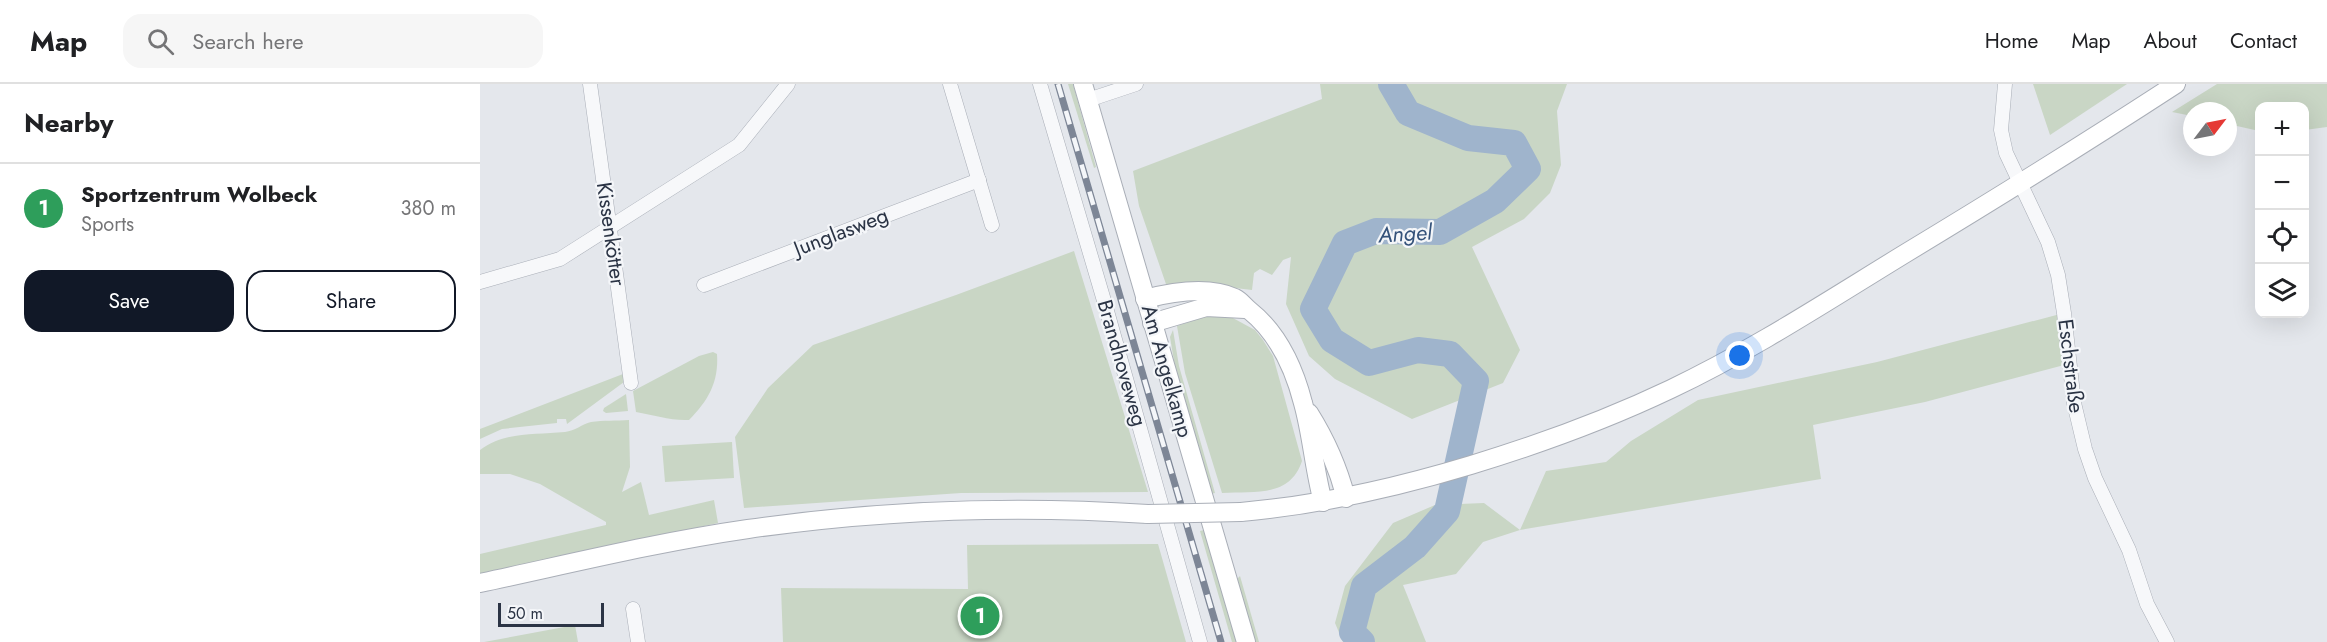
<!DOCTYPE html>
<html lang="en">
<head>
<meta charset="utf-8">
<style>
	body { margin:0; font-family:Jost,sans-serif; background:#f6f6f6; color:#202124 }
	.controls { position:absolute; right:18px; top:18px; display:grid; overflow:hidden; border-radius:12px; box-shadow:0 6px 24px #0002 }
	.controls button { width:54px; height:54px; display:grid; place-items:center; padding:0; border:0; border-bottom:2px solid #e0e0e0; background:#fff; color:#202124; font:30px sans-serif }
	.compass { position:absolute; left:1703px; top:18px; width:54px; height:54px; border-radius:50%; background:#fff; box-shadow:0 6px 24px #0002; rotate:58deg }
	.scale { position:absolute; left:18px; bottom:15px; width:106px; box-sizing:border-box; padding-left:6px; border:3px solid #2b3445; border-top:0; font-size:16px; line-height:21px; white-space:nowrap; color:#2b3445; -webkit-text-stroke:4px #f4f6f9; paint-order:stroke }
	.you { position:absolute; left:1260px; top:272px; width:21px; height:21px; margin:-15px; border:4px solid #fff; border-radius:50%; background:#1a73e8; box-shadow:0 0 0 9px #1a73e833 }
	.badge { display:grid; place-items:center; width:39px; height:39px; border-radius:50%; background:#111827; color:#fff; font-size:20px; font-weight:700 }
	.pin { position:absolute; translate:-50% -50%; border:3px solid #fff; box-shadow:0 2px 6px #0006 }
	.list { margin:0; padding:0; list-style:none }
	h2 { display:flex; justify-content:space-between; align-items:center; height:78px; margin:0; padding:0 24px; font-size:26px }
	h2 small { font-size:20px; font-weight:400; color:#757577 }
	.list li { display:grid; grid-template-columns:39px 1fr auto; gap:18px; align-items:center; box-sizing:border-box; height:90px; padding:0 24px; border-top:2px solid #e0e0e0 }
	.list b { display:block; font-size:22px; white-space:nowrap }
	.list p { margin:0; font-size:20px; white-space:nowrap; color:#757577 }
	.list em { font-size:20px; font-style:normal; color:#757577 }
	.actions { display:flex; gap:12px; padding:18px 24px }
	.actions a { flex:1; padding:14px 0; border:2px solid #111827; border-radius:18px; text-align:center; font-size:21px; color:#111827 }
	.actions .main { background:#111827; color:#fff }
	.icon { flex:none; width:33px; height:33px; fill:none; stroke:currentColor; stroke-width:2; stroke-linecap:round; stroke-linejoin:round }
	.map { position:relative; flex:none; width:1847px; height:558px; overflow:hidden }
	header { display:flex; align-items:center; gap:36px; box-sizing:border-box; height:84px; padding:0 30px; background:#fff; border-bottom:2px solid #e0e0e0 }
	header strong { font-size:28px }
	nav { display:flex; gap:33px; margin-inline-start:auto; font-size:21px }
	.search { width:420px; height:54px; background:#f6f6f6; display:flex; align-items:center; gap:15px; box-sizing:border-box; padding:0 21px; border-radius:18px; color:#757577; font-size:22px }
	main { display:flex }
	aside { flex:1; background:#fff }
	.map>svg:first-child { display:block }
	.green { fill:#c9d6c5 }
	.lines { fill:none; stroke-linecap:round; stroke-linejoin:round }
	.river { stroke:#9fb4cc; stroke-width:26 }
	.street-casing { stroke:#a9aeb7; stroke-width:15 }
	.secondary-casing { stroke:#a9aeb7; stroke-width:20 }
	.street { stroke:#f7f8fa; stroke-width:14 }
	.secondary { stroke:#fff; stroke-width:18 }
	.rail-casing { stroke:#7d8696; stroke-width:7 }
	.rail { stroke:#f4f6f9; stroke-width:4.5; stroke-dasharray:14; stroke-linecap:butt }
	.secondary-bridge-casing { stroke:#a9aeb7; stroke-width:20; stroke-linecap:butt }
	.secondary-bridge { stroke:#fff; stroke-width:18 }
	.labels { text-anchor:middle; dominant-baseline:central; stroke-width:4.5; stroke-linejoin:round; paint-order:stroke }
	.street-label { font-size:21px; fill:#2b3445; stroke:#f4f6f9 }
	.water-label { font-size:22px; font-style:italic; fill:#34527a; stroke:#f4f6f9 }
</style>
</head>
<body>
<header>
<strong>Map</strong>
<div class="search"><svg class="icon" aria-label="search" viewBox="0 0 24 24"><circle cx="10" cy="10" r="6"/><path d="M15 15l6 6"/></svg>Search here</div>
<nav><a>Home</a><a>Map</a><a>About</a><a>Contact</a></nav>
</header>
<main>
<aside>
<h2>Nearby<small></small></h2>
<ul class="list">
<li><span class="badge" style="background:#2e9e5b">1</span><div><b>Sportzentrum Wolbeck</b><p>Sports</p></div><em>380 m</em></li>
</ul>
<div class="actions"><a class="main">Save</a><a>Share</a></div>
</aside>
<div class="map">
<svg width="1847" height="558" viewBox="0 0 1847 558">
	<rect width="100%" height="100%" fill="#e4e7ec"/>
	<g class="green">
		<polygon points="588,0 593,0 616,83 614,84"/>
		<polygon points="840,0 1087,0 1077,27 1081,81 1070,109 1044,135 992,163 1040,266 1023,299 932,335 855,295 829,272 806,220 811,173 803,176 792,191 780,185 774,189 772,206 721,200 687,203 659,122 653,87 842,15"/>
		<polygon points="1553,0 1647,0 1570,51"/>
		<polygon points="1737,0 1847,0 1847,43 1825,46 1824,22 1780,22 1779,47 1748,40 1748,27 1712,27 1712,32 1692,28"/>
		<polygon points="594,167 668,408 481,409 264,424 255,353 288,304 333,261 476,211"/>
		<polygon points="1584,229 1588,280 1445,318 1333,341 1341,395 1040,446 1003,458 976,490 923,501 946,558 863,558 855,539 865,502 913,439 955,421 1004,419 1040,446 1066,387 1126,378 1151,357 1218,316 1397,278"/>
		<path d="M723,233H751L775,246L783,256L793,272L822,377C810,414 774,407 742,409L705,289L697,242Z"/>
		<polygon points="693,246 699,282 735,409 731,410 695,283 690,253"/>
		<path d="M233,268L237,270C239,298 228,317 209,336C191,337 174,331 156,328L153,307L219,272Z"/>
		<polygon points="143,290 144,298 87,340 86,335 77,335 77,339 22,345 0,355 0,345"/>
		<polygon points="146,310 148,327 126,329 123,327 124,324"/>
		<path d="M149,336L150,383L142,408L161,398L169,431L234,416L238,439L0,491V470L126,441V438L60,400L30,390H0V366C26,347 55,351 85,348C95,347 102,340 111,338C123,336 137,337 149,336Z"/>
		<polygon points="252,358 254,394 185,398 182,362"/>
		<polygon points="724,446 757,558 752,558 720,447"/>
		<polygon points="678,460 706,558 303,558 301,504 488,505 487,461"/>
		<polygon points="760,492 779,558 775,558 756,496"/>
		<polygon points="95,541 98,558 4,558"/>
	</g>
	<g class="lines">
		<polyline class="river" points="882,558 872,548 884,502 935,463 967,427 996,297 970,270 938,266 889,279 852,256 833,225 865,159 896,147 960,148 1015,117 1048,85 1034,59 988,54 928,29 911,0"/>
		<defs>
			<g id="street">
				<polyline points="110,0 151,299"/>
				<polyline points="470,0 512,141"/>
				<polyline points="560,0 625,220 720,558"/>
				<polyline points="1525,0 1521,46 1526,69 1568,158 1578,191 1584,229 1594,319 1605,365 1615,394 1649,466 1667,520 1687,558"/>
				<polyline points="608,16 656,0"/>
				<polyline points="0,198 80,175 259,61 308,0"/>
				<polyline points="224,201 499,96"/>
				<polyline points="153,525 158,558"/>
			</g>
			<g id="secondary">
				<polyline points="603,0 766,558"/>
				<path d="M665,215C692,208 729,202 755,214C761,217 764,222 769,226C798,249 814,284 823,319C832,351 834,385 843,418"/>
				<polyline points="672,239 726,223 765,225"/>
				<path d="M829,329C846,356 858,383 866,414"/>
				<path d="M761,428C840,421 915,404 991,381C1060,360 1126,336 1191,305C1273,266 1349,216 1426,169C1517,114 1607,58 1696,0"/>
				<path d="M0,499C89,480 178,458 268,445C400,426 534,421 668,430"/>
			</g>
		</defs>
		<use href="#street" class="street-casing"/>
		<use href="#secondary" class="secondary-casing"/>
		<use href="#street" class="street"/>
		<use href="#secondary" class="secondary"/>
		<defs>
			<polyline id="rail" points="578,0 741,558"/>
		</defs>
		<use href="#rail" class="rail-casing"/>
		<use href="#rail" class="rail"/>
		<defs>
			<polyline id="secondary-bridge" points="668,430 761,428"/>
		</defs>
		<use href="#secondary-bridge" class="secondary-bridge-casing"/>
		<use href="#secondary-bridge" class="secondary-bridge"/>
	</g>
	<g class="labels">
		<g class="street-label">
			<text transform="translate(361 148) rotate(-21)">Junglasweg</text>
			<text transform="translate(131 150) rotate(82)">Kissenkötter</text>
			<text transform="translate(642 279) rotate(74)">Brandhoveweg</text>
			<text transform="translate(1591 282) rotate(83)">Eschstraße</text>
			<text transform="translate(687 287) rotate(74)">Am Angelkamp</text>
		</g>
		<g class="water-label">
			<text transform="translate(925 149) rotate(-3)">Angel</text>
		</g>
	</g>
</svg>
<div class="controls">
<button>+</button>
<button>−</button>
<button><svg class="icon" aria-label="locate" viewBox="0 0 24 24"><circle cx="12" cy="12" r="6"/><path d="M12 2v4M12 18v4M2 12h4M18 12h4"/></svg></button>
<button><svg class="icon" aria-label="layers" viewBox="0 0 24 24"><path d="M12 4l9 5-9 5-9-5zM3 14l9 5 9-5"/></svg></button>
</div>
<svg class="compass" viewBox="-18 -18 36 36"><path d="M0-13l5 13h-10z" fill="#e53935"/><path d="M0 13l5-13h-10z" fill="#757577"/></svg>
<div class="scale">50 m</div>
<div class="you"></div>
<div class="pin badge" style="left:500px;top:532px;background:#2e9e5b">1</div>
</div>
</main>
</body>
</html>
